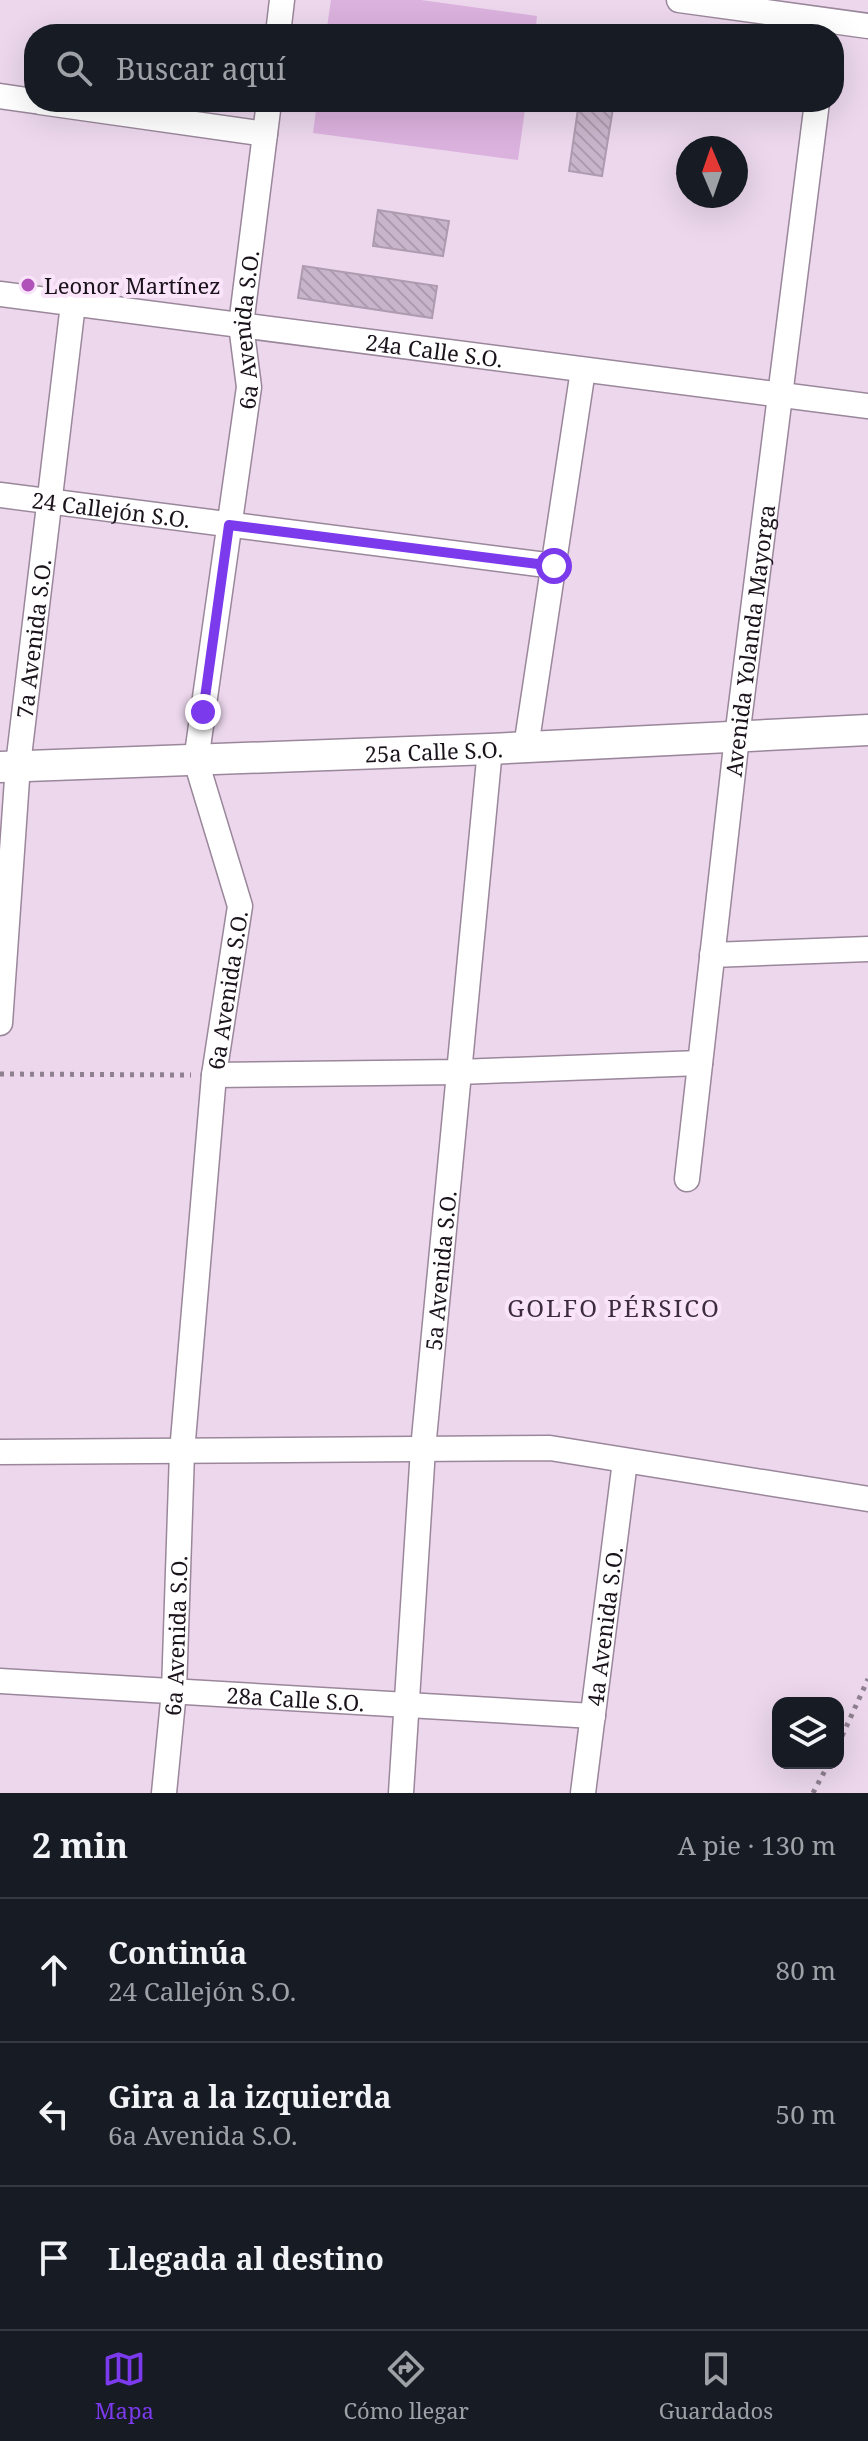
<!DOCTYPE html>
<html lang="es">
<head>
<meta charset="utf-8">
<style>
	body { margin:0; font-family:"Noto Serif",serif; background:#20242c; color:#f1f3f6 }
	.controls { position:absolute; right:24px; bottom:24px; display:grid; overflow:hidden; border-radius:16px; box-shadow:0 8px 32px #0002 }
	.controls button { width:72px; height:72px; display:grid; place-items:center; padding:0; border:0; border-bottom:2px solid #363941; background:#171b24; color:#f1f3f6; font:40px sans-serif }
	.compass { position:absolute; left:676px; top:136px; width:72px; height:72px; border-radius:50%; background:#171b24; box-shadow:0 8px 32px #0002; rotate:358deg }
	.stop { position:absolute; width:24px; height:24px; margin:-18px; border:6px solid #7c3aed; border-radius:50%; background:#fff }
	.stop.end { background:#7c3aed; border-color:#fff; box-shadow:0 2px 8px #0008 }
	.list { margin:0; padding:0; list-style:none }
	h2 { display:flex; justify-content:space-between; align-items:center; height:104px; margin:0; padding:0 32px; font-size:34px }
	h2 small { font-size:26px; font-weight:400; color:#9ea1a6 }
	.list li { display:grid; grid-template-columns:52px 1fr auto; gap:24px; align-items:center; box-sizing:border-box; height:144px; padding:0 32px; border-top:2px solid #363941 }
	.list b { display:block; font-size:30px; white-space:nowrap }
	.list p { margin:0; font-size:26px; white-space:nowrap; color:#9ea1a6 }
	.list em { font-size:26px; font-style:normal; color:#9ea1a6 }
	.icon { flex:none; width:44px; height:44px; fill:none; stroke:currentColor; stroke-width:2; stroke-linecap:round; stroke-linejoin:round }
	.map { position:relative; flex:none; width:868px; height:1793px; overflow:hidden }
	.search { position:absolute; background:#171b24; box-shadow:0 8px 32px #0002; left:24px; right:24px; top:24px; height:88px; display:flex; align-items:center; gap:20px; box-sizing:border-box; padding:0 28px; border-radius:32px; color:#9ea1a6; font-size:30px }
	.sheet { height:536px; background:#171b24 }
	nav { display:flex; justify-content:space-around; align-items:center; box-sizing:border-box; height:112px; border-top:2px solid #363941; background:#171b24; font-size:22px; color:#9ea1a6 }
	nav a { display:grid; justify-items:center; gap:4px }
	nav .on { color:#7c3aed }
	.map>svg:first-child { display:block }
	.pitch { fill:#dbb1de }
	.building { fill:url(#building-back-hatch); stroke:#ae9baf; stroke-width:2 }
	.lines { fill:none; stroke-linecap:round; stroke-linejoin:round }
	.minor-casing { stroke:#9a879b; stroke-width:27 }
	.tertiary-casing { stroke:#9a879b; stroke-width:33 }
	.path { stroke:#8f8090; stroke-width:5; stroke-dasharray:4 6; stroke-linecap:butt }
	.minor { stroke:#fff; stroke-width:24 }
	.tertiary { stroke:#fff; stroke-width:30 }
	.route { stroke:#7c3aed; stroke-width:10 }
	.poi-dot { fill:#b051ba; stroke:#f9e4fa; stroke-width:3 }
	.labels { text-anchor:middle; dominant-baseline:central; stroke-width:8; stroke-linejoin:round; paint-order:stroke }
	.poi-label { font-size:22px; fill:#1b131b; stroke:#f9e4fa; text-anchor:start }
	.street-label { font-size:22px; fill:#1b131b; stroke:#f9e4fa }
	.neighbourhood-label { font-size:24px; letter-spacing:2px; fill:#3c2c3e; stroke:#f9e4fa }
</style>
</head>
<body>
<div class="map">
<svg width="868" height="1793" viewBox="0 0 868 1793">
	<defs>
		<pattern id="building-back-hatch" width="6" height="6" patternUnits="userSpaceOnUse" patternTransform="scale(2)"><rect width="6" height="6" fill="#c9b5cb"/><path d="M-1 5l2 2M0 0l6 6M5-1l2 2" fill="none" stroke="#ac9bae"/></pattern>
	</defs>
	<rect width="100%" height="100%" fill="#ecd7ed"/>
	<g class="pitch">
		<polygon points="331,0 421,0 537,16 535,34 326,34"/>
		<polygon points="317,102 526,102 518,160 313,133"/>
	</g>
	<g class="building">
		<polygon points="579,102 614,102 602,176 569,171"/>
		<polygon points="378,210 449,221 443,256 373,246"/>
		<polygon points="303,266 437,286 432,318 298,298"/>
	</g>
	<g class="lines">
		<defs>
			<g id="minor">
				<polyline points="679,0 868,26"/>
				<polyline points="278,34 282,0"/>
				<polyline points="0,96 34,101"/>
				<polyline points="40,102 265,134"/>
				<path id="s1" d="M0,294L868,406"/>
				<path id="s2" d="M0,495L554,566"/>
				<polyline points="526,747 583,370"/>
				<polyline points="712,955 868,949"/>
				<path id="s3" d="M0,1023L18,765L73,304"/>
				<polyline points="214,1075 459,1072 700,1063"/>
				<path id="s4" d="M687,1179L737,737L817,102"/>
				<polyline points="0,1452 550,1448 868,1499"/>
				<path id="s5" d="M0,1681L593,1716"/>
				<path id="s6" d="M164,1793L174,1691L182,1452L214,1075L240,906L196,761L249,387L241,325L269,102"/>
				<path id="s7" d="M401,1793L423,1449L490,749"/>
				<path id="s8" d="M583,1793L625,1461"/>
			</g>
			<g id="tertiary">
				<path id="s9" d="M0,767L490,749L868,730"/>
			</g>
		</defs>
		<use href="#minor" class="minor-casing"/>
		<use href="#tertiary" class="tertiary-casing"/>
		<g class="path">
			<polyline points="0,1074 191,1075"/>
			<polyline points="838,1745 868,1679"/>
			<polyline points="813,1793 829,1763"/>
		</g>
		<use href="#minor" class="minor"/>
		<use href="#tertiary" class="tertiary"/>
	</g>
	<g class="lines">
		<polyline class="route" points="203,712 229,525 554,566"/>
	</g>
	<circle class="poi-dot" cx="28" cy="285" r="8"/>
	<g class="labels">
		<g class="poi-label">
			<text x="44" y="285">Leonor Martínez</text>
		</g>
		<g class="street-label">
			<text stroke="none"><textPath href="#s6" startOffset="1478">6a Avenida S.O.</textPath></text>
			<text stroke="none"><textPath href="#s1" startOffset="438">24a Calle S.O.</textPath></text>
			<text stroke="none"><textPath href="#s2" startOffset="112">24 Callejón S.O.</textPath></text>
			<text stroke="none"><textPath href="#s3" startOffset="386">7a Avenida S.O.</textPath></text>
			<text stroke="none"><textPath href="#s4" startOffset="542">Avenida Yolanda Mayorga</textPath></text>
			<text stroke="none"><textPath href="#s9" startOffset="434">25a Calle S.O.</textPath></text>
			<text stroke="none"><textPath href="#s6" startOffset="806">6a Avenida S.O.</textPath></text>
			<text stroke="none"><textPath href="#s7" startOffset="524">5a Avenida S.O.</textPath></text>
			<text stroke="none"><textPath href="#s8" startOffset="168">4a Avenida S.O.</textPath></text>
			<text stroke="none"><textPath href="#s6" startOffset="158">6a Avenida S.O.</textPath></text>
			<text stroke="none"><textPath href="#s5" startOffset="296">28a Calle S.O.</textPath></text>
		</g>
		<g class="neighbourhood-label">
			<text x="614" y="1307">GOLFO PÉRSICO</text>
		</g>
	</g>
</svg>
<div class="controls">
<button><svg class="icon" aria-label="layers" viewBox="0 0 24 24"><path d="M12 4l9 5-9 5-9-5zM3 14l9 5 9-5"/></svg></button>
</div>
<svg class="compass" viewBox="-18 -18 36 36"><path d="M0-13l5 13h-10z" fill="#e53935"/><path d="M0 13l5-13h-10z" fill="#9ea1a6"/></svg>
<div class="stop" style="left:554px;top:566px"></div>
<div class="stop end" style="left:203px;top:712px"></div>
<div class="search"><svg class="icon" aria-label="search" viewBox="0 0 24 24"><circle cx="10" cy="10" r="6"/><path d="M15 15l6 6"/></svg>Buscar aquí</div>
</div>
<section class="sheet">
<h2>2 min<small>A pie · 130 m</small></h2>
<ul class="list">
<li><svg class="icon" aria-label="ahead" viewBox="0 0 24 24"><path d="M12 20V5M6 11l6-6 6 6"/></svg><div><b>Continúa</b><p>24 Callejón S.O.</p></div><em>80 m</em></li>
<li><svg class="icon" aria-label="left" viewBox="0 0 24 24"><path d="M17 20v-9H6M10 6l-5 5 5 5"/></svg><div><b>Gira a la izquierda</b><p>6a Avenida S.O.</p></div><em>50 m</em></li>
<li><svg class="icon" aria-label="arrive" viewBox="0 0 24 24"><path d="M6 21V4h12l-3 4 3 4H6"/></svg><div><b>Llegada al destino</b></div></li>
</ul>
</section>
<nav>
<a class="on"><svg class="icon" aria-label="map" viewBox="0 0 24 24"><path d="M3 6l6-2 6 2 6-2v14l-6 2-6-2-6 2zM9 4v14M15 6v14"/></svg>Mapa</a>
<a><svg class="icon" aria-label="directions" viewBox="0 0 24 24"><path d="M12 3l9 9-9 9-9-9zM9 14v-3h6M13 9l2 2-2 2"/></svg>Cómo llegar</a>
<a><svg class="icon" aria-label="saved" viewBox="0 0 24 24"><path d="M7 4h10v16l-5-4-5 4z"/></svg>Guardados</a>
</nav>
</body>
</html>
